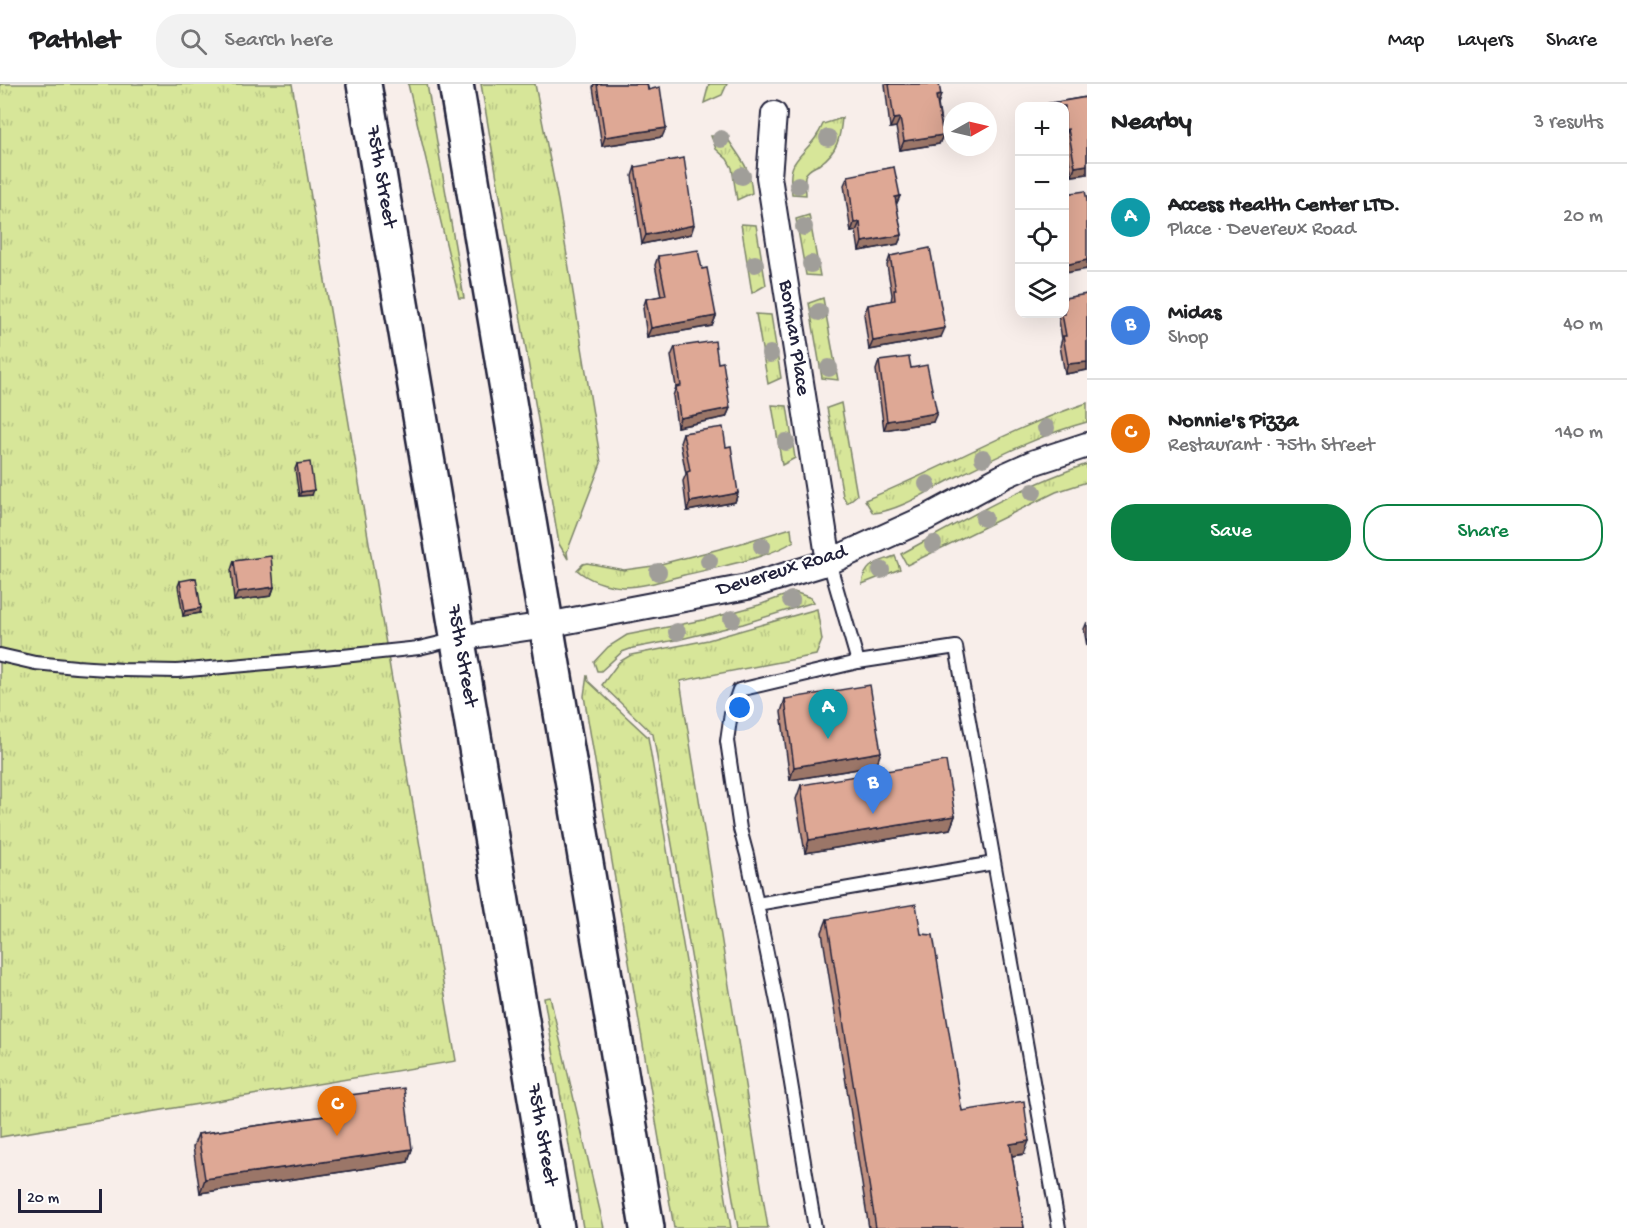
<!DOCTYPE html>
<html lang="en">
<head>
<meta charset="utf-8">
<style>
	body { margin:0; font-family:"Gochi Hand",sans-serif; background:#f2f2f2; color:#202124 }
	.controls { position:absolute; right:18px; top:18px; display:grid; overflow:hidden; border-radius:12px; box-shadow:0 6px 24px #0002 }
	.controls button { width:54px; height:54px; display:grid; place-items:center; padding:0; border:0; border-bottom:2px solid #e0e0e0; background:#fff; color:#202124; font:30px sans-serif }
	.compass { position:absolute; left:943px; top:18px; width:54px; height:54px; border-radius:50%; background:#fff; box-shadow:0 6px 24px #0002; rotate:82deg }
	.scale { position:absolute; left:18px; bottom:15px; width:84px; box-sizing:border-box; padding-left:6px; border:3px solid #22223b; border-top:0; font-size:16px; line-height:21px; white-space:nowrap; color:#22223b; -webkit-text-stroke:4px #fff; paint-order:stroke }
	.you { position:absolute; left:740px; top:624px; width:21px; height:21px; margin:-15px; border:4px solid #fff; border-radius:50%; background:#1a73e8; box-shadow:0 0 0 9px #1a73e833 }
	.badge { display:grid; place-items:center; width:39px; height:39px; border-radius:50%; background:#0b8043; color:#fff; font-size:20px; font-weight:700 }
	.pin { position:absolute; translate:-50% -50px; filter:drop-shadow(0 2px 3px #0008) }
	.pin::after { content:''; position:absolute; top:32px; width:21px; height:18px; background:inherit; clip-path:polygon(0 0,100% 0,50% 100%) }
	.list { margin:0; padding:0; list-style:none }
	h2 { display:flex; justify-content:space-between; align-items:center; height:78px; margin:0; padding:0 24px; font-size:26px }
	h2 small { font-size:20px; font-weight:400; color:#757577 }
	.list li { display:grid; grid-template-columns:39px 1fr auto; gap:18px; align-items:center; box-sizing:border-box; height:108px; padding:0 24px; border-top:2px solid #e0e0e0 }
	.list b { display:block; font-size:22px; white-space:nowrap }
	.list p { margin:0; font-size:20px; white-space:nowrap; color:#757577 }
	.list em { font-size:20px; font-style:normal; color:#757577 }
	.actions { display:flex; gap:12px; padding:18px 24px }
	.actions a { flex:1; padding:14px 0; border:2px solid #0b8043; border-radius:24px; text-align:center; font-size:21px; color:#0b8043 }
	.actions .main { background:#0b8043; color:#fff }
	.icon { flex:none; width:33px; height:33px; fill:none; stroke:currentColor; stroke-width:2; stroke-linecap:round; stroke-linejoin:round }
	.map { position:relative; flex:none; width:1087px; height:1144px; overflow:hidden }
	header { display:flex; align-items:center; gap:36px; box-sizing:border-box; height:84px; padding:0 30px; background:#fff; border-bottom:2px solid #e0e0e0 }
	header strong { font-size:28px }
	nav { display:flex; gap:33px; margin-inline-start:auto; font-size:21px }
	.search { width:420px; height:54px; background:#f2f2f2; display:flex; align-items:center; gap:15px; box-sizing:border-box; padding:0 21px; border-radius:24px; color:#757577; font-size:22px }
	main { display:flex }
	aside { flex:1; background:#fff }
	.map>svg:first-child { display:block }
	.grass { fill:url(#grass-tufts); stroke:#7c846a; stroke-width:1.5 }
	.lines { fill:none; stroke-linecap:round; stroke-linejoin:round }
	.service-casing { stroke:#22223b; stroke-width:16 }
	.minor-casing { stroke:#22223b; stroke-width:28 }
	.secondary-casing { stroke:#22223b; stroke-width:38 }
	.service { stroke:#fff; stroke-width:12 }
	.minor { stroke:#fff; stroke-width:24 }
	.secondary { stroke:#fff; stroke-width:33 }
	.tree { fill:#a09e99 }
	.wall { fill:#bf9080; stroke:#22223b; stroke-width:1.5 }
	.shaded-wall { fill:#9b7668; stroke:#22223b; stroke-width:1.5 }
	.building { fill:#dea895; stroke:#22223b; stroke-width:1.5 }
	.labels { text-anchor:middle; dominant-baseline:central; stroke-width:4.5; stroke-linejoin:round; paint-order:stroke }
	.street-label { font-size:21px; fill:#22223b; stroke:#fff }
</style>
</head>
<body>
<header>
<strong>Pathlet</strong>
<div class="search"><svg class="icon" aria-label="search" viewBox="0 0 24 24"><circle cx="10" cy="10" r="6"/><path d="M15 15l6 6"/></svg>Search here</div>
<nav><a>Map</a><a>Layers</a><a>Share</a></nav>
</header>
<main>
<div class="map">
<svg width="1087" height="1144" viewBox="0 0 1087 1144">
	<defs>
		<pattern id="grass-tufts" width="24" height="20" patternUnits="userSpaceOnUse" patternTransform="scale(1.5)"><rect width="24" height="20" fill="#d7e699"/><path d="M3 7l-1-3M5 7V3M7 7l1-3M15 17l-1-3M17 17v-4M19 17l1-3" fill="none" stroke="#b8c585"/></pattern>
	</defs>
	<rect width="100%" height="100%" fill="#f8eeea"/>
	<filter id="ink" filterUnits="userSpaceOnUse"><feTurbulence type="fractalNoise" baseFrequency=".0167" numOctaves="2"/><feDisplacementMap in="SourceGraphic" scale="12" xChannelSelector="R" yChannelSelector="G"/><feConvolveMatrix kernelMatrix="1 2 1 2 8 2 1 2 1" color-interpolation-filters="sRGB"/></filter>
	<g filter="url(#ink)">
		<g class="grass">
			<polygon points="0,0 292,0 456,977 0,1053"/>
			<polygon points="408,0 427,0 464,214 459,214"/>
			<polygon points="481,0 535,0 558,117 601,379 567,468 568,475 559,460"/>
			<polygon points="709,0 727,0 722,11 704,19"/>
			<path d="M842,34C840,54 838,67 820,80C815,83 807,85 805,92C804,97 806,105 806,111L792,110C791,101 789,89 794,80C803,65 815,60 823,40Z"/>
			<path d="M711,52H726C740,75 750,81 752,109L737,116L732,84L727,75L716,65Z"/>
			<polygon points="809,131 820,192 806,191 796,135"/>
			<polygon points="741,140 756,141 766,201 752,209"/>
			<polygon points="823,214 838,296 822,294 809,219"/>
			<polygon points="756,230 771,231 781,294 768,300"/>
			<polygon points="841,319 857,411 847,419 843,412 827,324"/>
			<path d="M1087,319V338C1042,350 999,372 958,392C933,404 900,427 873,429L865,416C940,386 1010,344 1087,319Z"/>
			<polygon points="772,321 787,322 795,374 782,381"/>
			<path d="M1087,380V398L1056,408L907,481L901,470C962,437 1021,402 1087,380Z"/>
			<path d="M791,444L792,454L794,457C770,474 714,484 684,491C665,496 644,503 624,503C608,502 590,497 577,486L583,480L587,479L624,486L653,482L735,461Z"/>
			<path d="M895,472L900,485L862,500C865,479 877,479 895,472Z"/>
			<polygon points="794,508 811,514 814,518 743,540 681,555 633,564 622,568 601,587 597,587 594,578 608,563 627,551 708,535 759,521"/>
			<polygon points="817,525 822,556 816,571 680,597 768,1144 738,1144 653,650 602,601 619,578 631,571 708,556"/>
			<polygon points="587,591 588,597 648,653 731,1144 674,1144 584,612"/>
			<polygon points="550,913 604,1144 583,1144 544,914"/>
		</g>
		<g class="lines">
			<defs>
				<g id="service">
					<polyline points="829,478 858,578 956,563 1059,1144"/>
					<polyline points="0,571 35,579 76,583 123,586 177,587 324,574 419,564 457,555"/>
					<polyline points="757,820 994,779"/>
					<polyline points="815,1144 780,933 747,771 740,745 727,657 731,629 739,606 858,578"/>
				</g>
				<g id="minor">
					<polyline points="774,30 769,93 829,478"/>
					<polyline points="458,554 547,541 747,503 829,478 928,433 1006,391 1035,378 1087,361"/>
				</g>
				<g id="secondary">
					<polyline points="364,0 557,1144"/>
					<polyline points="456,0 647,1144"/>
				</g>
			</defs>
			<use href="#service" class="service-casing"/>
			<use href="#minor" class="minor-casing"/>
			<use href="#secondary" class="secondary-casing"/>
			<use href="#service" class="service"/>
			<use href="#minor" class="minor"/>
			<use href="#secondary" class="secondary"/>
		</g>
		<g class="tree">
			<circle cx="828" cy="54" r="9"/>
			<circle cx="721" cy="55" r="9"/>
			<circle cx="742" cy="92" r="9"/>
			<circle cx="798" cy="101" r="9"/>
			<circle cx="804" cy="143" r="9"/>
			<circle cx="755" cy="180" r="9"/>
			<circle cx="811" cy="180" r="9"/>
			<circle cx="819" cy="228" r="9"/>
			<circle cx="770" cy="270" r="9"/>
			<circle cx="829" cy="284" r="9"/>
			<circle cx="1046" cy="344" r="9"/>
			<circle cx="786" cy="358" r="9"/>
			<circle cx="983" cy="374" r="9"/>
			<circle cx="927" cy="400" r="9"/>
			<circle cx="1033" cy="408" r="9"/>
			<circle cx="984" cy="434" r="9"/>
			<circle cx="933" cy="460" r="9"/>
			<circle cx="762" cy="462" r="9"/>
			<circle cx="709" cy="477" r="9"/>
			<circle cx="881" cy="486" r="9"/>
			<circle cx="658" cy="488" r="9"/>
			<circle cx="791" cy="516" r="9"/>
			<circle cx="732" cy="535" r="9"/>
			<circle cx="677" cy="548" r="9"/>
		</g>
		<g class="wall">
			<polygon points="594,0 647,0 662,53 602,62 593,3"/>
			<polygon points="885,0 939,0 938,20 943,51 939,60 900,66 896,43 890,44"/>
			<polygon points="1087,13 1087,90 1072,92 1065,54 1065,22 1040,22 1040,21"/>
			<polygon points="635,83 691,150 642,160 632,92"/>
			<polygon points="848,92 900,112 896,121 902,151 898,160 859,167 856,147 851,148 844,101"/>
			<polygon points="658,172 702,185 716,232 712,242 647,253 643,224 646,215 661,212 655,181"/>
			<polygon points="890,172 941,253 869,266 864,230 868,221 891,217 892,211 887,181"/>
			<polygon points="1087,210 1087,286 1065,290 1060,262 1062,255 1058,230 1065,230"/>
			<polygon points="675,263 718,279 730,324 726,333 677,343 673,312 676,303 671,272"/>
			<polygon points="879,277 911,284 933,338 884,346 876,286"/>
			<polygon points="683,349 726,363 738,409 735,418 687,427 683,397 686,390 680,358"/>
			<polygon points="297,380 312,411 299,412 295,385"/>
			<polygon points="234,477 274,503 271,512 234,517 231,486"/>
			<polygon points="180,497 200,529 183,532 178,502"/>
			<polygon points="1087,538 1087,562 1084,545"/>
			<polygon points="785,615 876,682 790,696 781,628"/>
			<polygon points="801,701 955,732 950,745 805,769 796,715"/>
			<polygon points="827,835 921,850 962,1027 1024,1070 1012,1072 1024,1144 869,1144 822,848"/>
			<polygon points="350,1011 412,1065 408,1078 200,1109 193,1063 198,1050 346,1029 346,1025"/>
		</g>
		<g class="shaded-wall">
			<polygon points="941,11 938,20 933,21 936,12"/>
			<polygon points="900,34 896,43 890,44 894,35"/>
			<polygon points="666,44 662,53 602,62 605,53"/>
			<polygon points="1068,45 1065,54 1065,46"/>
			<polygon points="943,51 939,60 900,66 904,57"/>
			<polygon points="1087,81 1087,90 1072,92 1075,83"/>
			<polygon points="900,112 896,121 895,113"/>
			<polygon points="860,138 856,147 851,148 854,139"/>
			<polygon points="694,141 691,150 642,160 646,151"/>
			<polygon points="902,151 898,160 859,167 862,158"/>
			<polygon points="1087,176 1087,185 1065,189 1065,181"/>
			<polygon points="716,232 712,242 647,253 651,244"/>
			<polygon points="945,244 941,253 869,266 873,257"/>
			<polygon points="1087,278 1087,286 1065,290 1068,280"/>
			<polygon points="730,324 726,333 677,343 680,334"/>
			<polygon points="937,329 933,338 884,346 887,337"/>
			<polygon points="314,406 312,411 299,412 301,408"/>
			<polygon points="738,409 735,418 687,427 690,418"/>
			<polygon points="274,503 271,512 234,517 238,508"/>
			<polygon points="201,524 200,529 183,532 185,527"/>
			<polygon points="881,668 876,682 790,696 794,683"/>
			<polygon points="955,732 950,745 805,769 809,756"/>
			<polygon points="1029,1057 1024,1070 1005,1073 1010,1060"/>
			<polygon points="412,1065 408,1078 200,1109 205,1095"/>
		</g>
		<g class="building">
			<polygon points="597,0 647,0 648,6 660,3 666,44 605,53"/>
			<polygon points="889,0 939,0 941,11 936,12 943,51 904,57 900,34 894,35"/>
			<polygon points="1087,13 1087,81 1075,83 1068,45 1065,46 1065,22 1041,22 1040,21"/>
			<polygon points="684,74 694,141 646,151 635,83"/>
			<polygon points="894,83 900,112 895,113 902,151 862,158 860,138 854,139 848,92"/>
			<polygon points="1085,107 1087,116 1087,176 1065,181 1065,110"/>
			<polygon points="930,164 945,244 873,257 868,221 895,216 894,206 896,206 890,172"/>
			<polygon points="698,166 702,185 707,184 716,232 651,244 646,215 666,211 658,172"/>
			<polygon points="1087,210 1087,278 1068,280 1063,252 1066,252 1062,230 1065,230 1065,214"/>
			<polygon points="715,257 718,279 723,278 730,324 680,334 676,303 681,302 675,263"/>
			<polygon points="909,273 911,284 927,281 937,329 887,337 879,277"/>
			<polygon points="723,343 726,363 731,362 738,409 690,418 687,388 690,387 683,349"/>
			<polygon points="310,378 314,406 301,408 297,380"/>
			<polygon points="271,472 274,503 238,508 234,477"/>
			<polygon points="196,494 201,524 185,527 180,497"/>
			<polygon points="870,601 881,668 794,683 785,615"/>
			<polygon points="946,677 955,732 809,756 801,701"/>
			<polygon points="916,820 921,850 933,851 962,1027 1024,1017 1029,1057 1010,1060 1024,1144 876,1144 827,835"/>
			<polygon points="404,1004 412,1065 205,1095 198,1050 353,1028 350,1011"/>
		</g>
	</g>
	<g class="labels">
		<g class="street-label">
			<text transform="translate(380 93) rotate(80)">75th Street</text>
			<text transform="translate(793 254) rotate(81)">Borman Place</text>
			<text transform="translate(782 488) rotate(-17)">Devereux Road</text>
			<text transform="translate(461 572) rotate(80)">75th Street</text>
			<text transform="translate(541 1051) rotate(80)">75th Street</text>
		</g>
	</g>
</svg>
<div class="controls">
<button>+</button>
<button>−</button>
<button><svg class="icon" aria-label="locate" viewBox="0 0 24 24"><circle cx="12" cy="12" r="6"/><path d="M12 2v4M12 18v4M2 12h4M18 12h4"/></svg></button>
<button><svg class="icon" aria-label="layers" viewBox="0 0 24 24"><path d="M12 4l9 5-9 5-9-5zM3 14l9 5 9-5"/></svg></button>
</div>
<svg class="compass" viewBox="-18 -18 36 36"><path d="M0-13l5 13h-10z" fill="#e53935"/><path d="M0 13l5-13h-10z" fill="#757577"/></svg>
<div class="scale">20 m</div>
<div class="you"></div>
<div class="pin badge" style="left:828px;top:655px;background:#0f9aa8">A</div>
<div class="pin badge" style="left:873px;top:730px;background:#3f7fe0">B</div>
<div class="pin badge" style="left:337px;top:1052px;background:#e8710a">C</div>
</div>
<aside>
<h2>Nearby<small>3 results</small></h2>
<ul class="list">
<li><span class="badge" style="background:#0f9aa8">A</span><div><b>Access Health Center LTD.</b><p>Place · Devereux Road</p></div><em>20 m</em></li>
<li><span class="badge" style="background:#3f7fe0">B</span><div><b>Midas</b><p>Shop</p></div><em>40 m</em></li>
<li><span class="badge" style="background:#e8710a">C</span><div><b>Nonnie's Pizza</b><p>Restaurant · 75th Street</p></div><em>140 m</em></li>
</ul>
<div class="actions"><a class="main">Save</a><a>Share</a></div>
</aside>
</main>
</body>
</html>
